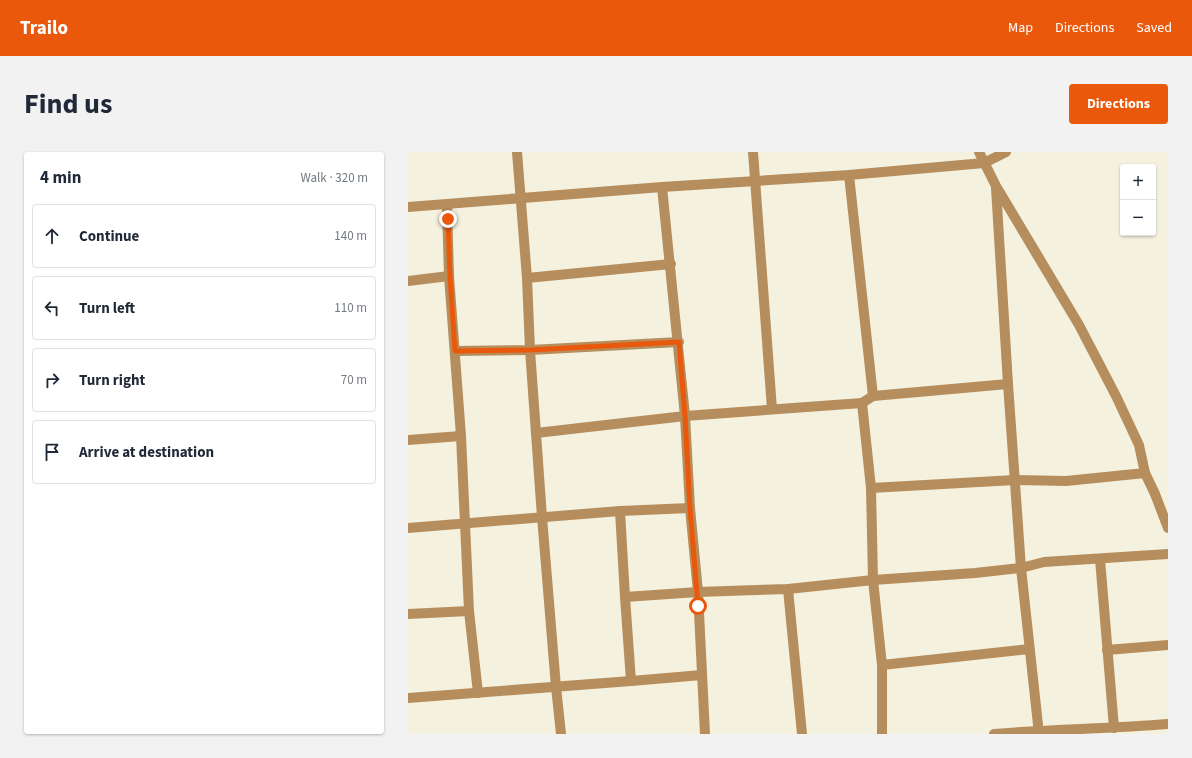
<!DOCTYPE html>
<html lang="en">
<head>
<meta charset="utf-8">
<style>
	body { margin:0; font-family:"Source Sans 3",sans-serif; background:#f2f2f3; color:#1f2937 }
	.controls { position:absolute; right:12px; top:12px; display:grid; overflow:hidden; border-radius:4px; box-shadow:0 1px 3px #0004 }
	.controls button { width:36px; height:36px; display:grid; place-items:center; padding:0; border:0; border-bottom:1px solid #e0e1e3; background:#fff; color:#1f2937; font:20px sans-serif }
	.stop { position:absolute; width:12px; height:12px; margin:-9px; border:3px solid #ea580c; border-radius:50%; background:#fff }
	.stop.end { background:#ea580c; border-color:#fff; box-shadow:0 1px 4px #0008 }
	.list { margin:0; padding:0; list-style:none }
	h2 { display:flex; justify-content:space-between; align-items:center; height:52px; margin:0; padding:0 16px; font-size:17px }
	h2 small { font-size:13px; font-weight:400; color:#747a83 }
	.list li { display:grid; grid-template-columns:26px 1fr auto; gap:12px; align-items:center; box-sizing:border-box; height:64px; margin:0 8px 8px; padding:0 8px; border:1px solid #e0e1e3; border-radius:4px }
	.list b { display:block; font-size:15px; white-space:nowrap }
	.list em { font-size:13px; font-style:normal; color:#747a83 }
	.icon { flex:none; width:22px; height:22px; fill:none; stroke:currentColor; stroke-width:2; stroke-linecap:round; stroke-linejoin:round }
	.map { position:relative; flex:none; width:760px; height:582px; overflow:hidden; border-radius:4px }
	header { display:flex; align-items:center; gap:24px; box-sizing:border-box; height:56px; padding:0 20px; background:#ea580c; color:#fff }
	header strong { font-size:19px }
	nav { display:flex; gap:22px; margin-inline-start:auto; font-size:14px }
	.intro { display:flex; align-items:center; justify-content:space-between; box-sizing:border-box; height:96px; padding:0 24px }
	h1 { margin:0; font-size:28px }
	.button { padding:10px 18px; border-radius:4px; background:#ea580c; color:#fff; font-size:14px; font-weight:700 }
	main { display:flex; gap:24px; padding:0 24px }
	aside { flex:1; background:#fff; border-radius:4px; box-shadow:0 1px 3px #0004 }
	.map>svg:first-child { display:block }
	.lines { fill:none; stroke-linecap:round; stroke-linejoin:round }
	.minor { stroke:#b68e5d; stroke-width:10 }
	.route { stroke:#ea580c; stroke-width:5 }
</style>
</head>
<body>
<header>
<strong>Trailo</strong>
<nav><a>Map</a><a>Directions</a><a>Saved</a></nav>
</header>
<div class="intro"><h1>Find us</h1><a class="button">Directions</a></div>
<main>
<aside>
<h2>4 min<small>Walk · 320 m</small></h2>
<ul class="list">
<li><svg class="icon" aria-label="ahead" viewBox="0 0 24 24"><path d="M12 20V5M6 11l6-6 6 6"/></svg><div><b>Continue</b></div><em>140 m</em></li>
<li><svg class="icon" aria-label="left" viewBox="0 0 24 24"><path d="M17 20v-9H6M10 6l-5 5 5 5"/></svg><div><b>Turn left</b></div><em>110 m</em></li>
<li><svg class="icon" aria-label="right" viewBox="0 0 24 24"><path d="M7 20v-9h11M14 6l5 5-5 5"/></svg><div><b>Turn right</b></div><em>70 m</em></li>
<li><svg class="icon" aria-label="arrive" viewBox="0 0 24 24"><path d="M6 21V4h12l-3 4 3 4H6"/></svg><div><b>Arrive at destination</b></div></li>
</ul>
</aside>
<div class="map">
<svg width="760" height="582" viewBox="0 0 760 582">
	<rect width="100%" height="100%" fill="#f5f1df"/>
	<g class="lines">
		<g class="minor">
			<polyline points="109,0 119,126 122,198 134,365 148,535 153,582"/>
			<polyline points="345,0 364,257"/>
			<polyline points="571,0 588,34 671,173 708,244 731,293 737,321 747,342 760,376"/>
			<polyline points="441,23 465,244"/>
			<polyline points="588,36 600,232"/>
			<polyline points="0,55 254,35 441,23 576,11 598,0"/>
			<polyline points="119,126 263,112"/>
			<polyline points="0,129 41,124"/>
			<polyline points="47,199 122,198 271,190"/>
			<polyline points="454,251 277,264 282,356 290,440 380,437 465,428 567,421 613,416 636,410 760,402"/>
			<polyline points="128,281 277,264 254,35"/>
			<polyline points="0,288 53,284"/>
			<polyline points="463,336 607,328 658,329 737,321"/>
			<polyline points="212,359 217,445"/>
			<polyline points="0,376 212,359 282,356"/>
			<polyline points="692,407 706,576"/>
			<polyline points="380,437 394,582"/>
			<polyline points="61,459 70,541"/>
			<polyline points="0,462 61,459 53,284 41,124 39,53"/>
			<polyline points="699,498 760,493"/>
			<polyline points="474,513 621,497"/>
			<polyline points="223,529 294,523"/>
			<polyline points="0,546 223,529 217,445 290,440 297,582"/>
			<polyline points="474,582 474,513 465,428 463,336 454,251 465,244 600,232 613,416 631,582"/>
			<path d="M586,582C644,577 702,577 760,572"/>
		</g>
	</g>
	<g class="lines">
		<polyline class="route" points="40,67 42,124 47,199 122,198 271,190 277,264 282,356 290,454"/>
	</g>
</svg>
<div class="controls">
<button>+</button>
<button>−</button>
</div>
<div class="stop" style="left:290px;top:454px"></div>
<div class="stop end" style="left:40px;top:67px"></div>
</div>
</main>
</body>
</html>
